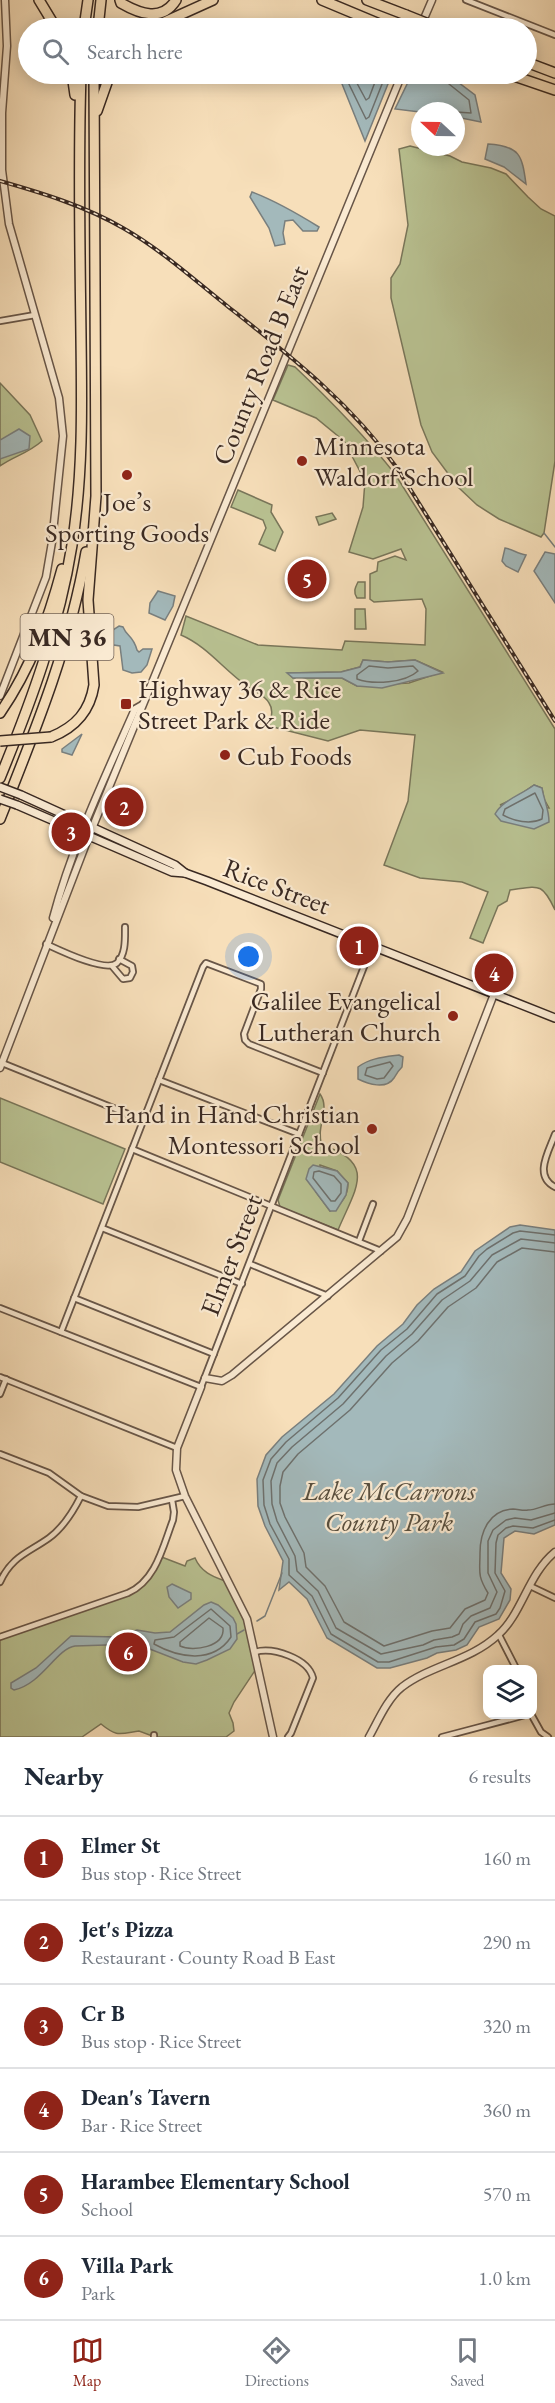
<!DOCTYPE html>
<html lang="en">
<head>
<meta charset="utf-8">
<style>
	body { margin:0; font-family:"EB Garamond",serif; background:#f2f2f3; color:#1f2937 }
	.controls { position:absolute; right:18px; bottom:18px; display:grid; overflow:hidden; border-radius:12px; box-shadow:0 3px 15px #0003 }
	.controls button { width:54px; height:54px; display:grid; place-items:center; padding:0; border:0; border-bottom:2px solid #e0e1e3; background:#fff; color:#1f2937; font:30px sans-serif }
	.compass { position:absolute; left:411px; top:102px; width:54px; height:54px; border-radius:50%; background:#fff; box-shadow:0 3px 15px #0003; rotate:292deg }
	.you { position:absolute; left:249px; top:957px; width:21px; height:21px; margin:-15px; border:4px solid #fff; border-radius:50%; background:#1a73e8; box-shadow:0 0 0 9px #1a73e833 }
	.badge { display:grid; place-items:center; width:39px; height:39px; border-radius:50%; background:#8f2418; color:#fff; font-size:20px; font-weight:700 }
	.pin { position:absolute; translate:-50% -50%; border:3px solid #fff; box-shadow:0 2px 6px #0006 }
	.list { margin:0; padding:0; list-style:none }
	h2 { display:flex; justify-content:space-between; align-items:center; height:78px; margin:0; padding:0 24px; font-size:26px }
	h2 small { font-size:20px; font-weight:400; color:#747a83 }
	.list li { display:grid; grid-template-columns:39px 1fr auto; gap:18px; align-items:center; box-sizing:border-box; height:84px; padding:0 24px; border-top:2px solid #e0e1e3 }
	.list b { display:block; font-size:22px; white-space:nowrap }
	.list p { margin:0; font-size:20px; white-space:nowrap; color:#747a83 }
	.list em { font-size:20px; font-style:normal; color:#747a83 }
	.icon { flex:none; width:33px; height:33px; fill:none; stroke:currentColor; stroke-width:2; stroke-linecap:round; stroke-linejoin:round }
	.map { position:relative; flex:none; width:555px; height:1737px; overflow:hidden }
	.search { position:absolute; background:#fff; box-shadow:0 3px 15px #0003; left:18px; right:18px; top:18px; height:66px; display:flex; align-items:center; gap:15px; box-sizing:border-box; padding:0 21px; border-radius:33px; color:#747a83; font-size:22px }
	.sheet { height:582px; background:#fff }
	nav { display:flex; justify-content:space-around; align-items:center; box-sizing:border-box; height:84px; border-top:2px solid #e0e1e3; background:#fff; font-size:16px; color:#747a83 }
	nav a { display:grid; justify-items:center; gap:3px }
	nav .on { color:#8f2418 }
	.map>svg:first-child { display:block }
	.green { fill:#b9c292; stroke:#79765a; stroke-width:1.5; fill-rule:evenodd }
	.water { fill:#a3b9bb; stroke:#797f7e; stroke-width:1.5 }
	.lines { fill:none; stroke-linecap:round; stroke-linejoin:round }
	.shore { stroke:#6e716e; stroke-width:1.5 }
	.stream { stroke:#797f7e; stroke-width:1.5 }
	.minor-casing { stroke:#685648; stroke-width:8 }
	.tertiary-casing { stroke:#685648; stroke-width:9 }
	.secondary-casing { stroke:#392922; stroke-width:10 }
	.motorway-casing { stroke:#392922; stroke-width:12 }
	.minor { stroke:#faead2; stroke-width:4.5 }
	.tertiary { stroke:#faead2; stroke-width:6 }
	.secondary { stroke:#faead2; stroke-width:7 }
	.motorway { stroke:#f7dfba; stroke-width:9 }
	.rail-casing { stroke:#392922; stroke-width:4 }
	.rail { stroke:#faead2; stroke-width:1.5; stroke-dasharray:4.5; stroke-linecap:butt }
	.secondary-bridge-casing { stroke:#392922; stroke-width:10; stroke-linecap:butt }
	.motorway-bridge-casing { stroke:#392922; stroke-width:12; stroke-linecap:butt }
	.secondary-bridge { stroke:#faead2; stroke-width:7 }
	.motorway-bridge { stroke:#f7dfba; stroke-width:9 }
	.poi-dot { fill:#8f2418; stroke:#faead2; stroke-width:2 }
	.labels { text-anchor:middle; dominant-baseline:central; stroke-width:4.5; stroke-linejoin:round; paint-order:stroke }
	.shield { fill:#faead2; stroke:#736357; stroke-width:1.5 }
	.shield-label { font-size:26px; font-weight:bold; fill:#392922 }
	.street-label { font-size:27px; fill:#392922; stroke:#faead2 }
	.poi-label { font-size:27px; fill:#392922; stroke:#faead2; text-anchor:start }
	.park-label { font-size:27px; font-style:italic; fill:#594f3e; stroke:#faead2 }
</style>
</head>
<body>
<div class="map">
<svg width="555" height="1737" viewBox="0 0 555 1737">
	<rect width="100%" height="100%" fill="#f7dfba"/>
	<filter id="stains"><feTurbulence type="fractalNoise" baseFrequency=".00333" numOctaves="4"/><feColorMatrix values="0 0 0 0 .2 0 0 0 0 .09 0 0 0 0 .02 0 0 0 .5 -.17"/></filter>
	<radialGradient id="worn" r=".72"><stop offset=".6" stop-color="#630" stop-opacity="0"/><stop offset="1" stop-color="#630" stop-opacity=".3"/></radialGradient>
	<g class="green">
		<polygon points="410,146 450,156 462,162 491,168 506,174 528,197 541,209 555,216 555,461 544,533 541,537 499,519 477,505 458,487 432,452 421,425 391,298 391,278 400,264 408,225 399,149"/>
		<path d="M288,365L295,367C331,401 364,435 395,474L555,729V910C542,882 539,886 510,890L507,901L498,906L483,943L470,938L488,892L462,882L420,878L384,865L408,801L415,735L360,730L328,741L269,726C271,718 274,710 269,703C266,696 254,691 247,686C224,670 207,646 181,635L186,616L258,645L342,650L345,641L425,645L426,609L422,599L374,602L370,599V574L377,571L378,562L395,556L406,560L401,549L373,559L349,552L363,507L365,481L344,441L316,418L273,400ZM363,660L388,662L415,660L442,672L409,683L357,686L342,678H293L288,673L341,672L360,667ZM534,785L542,788L544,799L549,808L500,805L513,799Z"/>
		<path d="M0,383L30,415L42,441C27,454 16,455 0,466Z"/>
		<polygon points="238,490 272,505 271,512 283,532 275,551 259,544 266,528 263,520 231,507"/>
		<polygon points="332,513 336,519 319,525 316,517"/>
		<path d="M358,582H365V598H357C353,592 355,588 358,582Z"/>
		<polygon points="355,609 365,609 366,629 355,629"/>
		<path d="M320,1094C331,1109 315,1128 322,1145C378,1163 355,1189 338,1230L280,1207L278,1200ZM320,1165L337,1171L348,1183C348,1197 341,1205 330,1211L316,1192Z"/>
		<polygon points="0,1098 125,1149 103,1204 0,1162"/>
		<path d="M159,1556L185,1566L187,1561L195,1558C202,1574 215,1577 230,1583L243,1609L258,1666L234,1702L229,1713L233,1723L234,1731L226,1737H155L139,1731C119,1734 117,1737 101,1724L82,1737H0V1637L133,1591L143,1584Z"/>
	</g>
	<g class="water">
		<polygon points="338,74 392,74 365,141"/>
		<polygon points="412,74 444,74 455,80 475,95 481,122 456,117 456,111 420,112 395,109"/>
		<path d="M488,144C520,146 522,155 526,184L504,167L485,159Z"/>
		<path d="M252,192C276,201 298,214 319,227L317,231H303L293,220L285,221L283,233L285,244L275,246L269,228L250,197Z"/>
		<polygon points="19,429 30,436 29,449 0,459 0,440"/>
		<path d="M505,548C512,549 518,554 526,555L518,572L506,566L502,561Z"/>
		<polygon points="545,552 555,554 555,603 534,571"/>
		<polygon points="158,591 175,596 173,606 165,620 149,613 150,603"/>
		<path d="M119,626L123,627C127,637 133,635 137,650L139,652L143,649H152L147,665L141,672L132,673L123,670L120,646L107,644L105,635Z"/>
		<polygon points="363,660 388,662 415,660 443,673 382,688 357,686 342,678 293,678 287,673 341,672 360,667"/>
		<polygon points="82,734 72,755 62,752 62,749"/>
		<path d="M534,785L542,788C544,800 549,809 549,822L534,829L501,821L495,814C503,800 521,795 534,785Z"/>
		<path d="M399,1055L403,1057L402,1067C398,1071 397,1073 394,1078C386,1090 368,1084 358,1079V1067C370,1058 384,1057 399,1055Z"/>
		<polygon points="313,1165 337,1171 348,1183 346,1195 336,1211 330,1211 306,1179 309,1169"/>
		<polygon points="520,1225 555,1230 555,1525 534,1534 515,1531 504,1538 501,1573 511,1589 510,1600 499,1619 479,1627 467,1645 456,1650 437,1653 427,1658 390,1668 377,1668 327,1638 307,1599 289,1582 279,1590 283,1561 265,1526 258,1506 257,1479 266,1455 282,1437 334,1394 377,1346 403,1324 417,1305 434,1289 461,1272 475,1251 510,1227"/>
		<polygon points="172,1584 191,1593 191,1599 178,1608 169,1597 167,1587"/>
		<path d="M211,1602L218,1605L233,1618L236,1624L237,1639L230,1649L207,1660L196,1664L183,1662L137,1644L75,1646C56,1649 42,1684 14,1690L11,1688V1683L36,1668L71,1636L119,1637L137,1630L155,1633L170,1632L204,1605Z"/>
	</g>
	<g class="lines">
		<g class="shore">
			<polyline points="344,74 366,119 369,117 386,74"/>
			<polyline points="352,74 366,100 369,98 378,74"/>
			<polyline points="442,74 444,80 469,100 471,113 456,112"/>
			<path d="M369,666L388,668L413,666L418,671C405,683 373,685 357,679V675Z"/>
			<path d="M535,793L543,810L542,819C530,825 514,821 503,815L505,809Z"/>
			<polygon points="390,1062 393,1066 384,1078 377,1079 365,1075 367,1068"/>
			<polygon points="319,1171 334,1176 341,1184 341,1193 335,1201 331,1201 313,1178 314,1172"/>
			<polyline points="555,1235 520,1231 513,1233 487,1249 479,1256 465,1276 437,1294 407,1329 381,1350 338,1398 286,1442 271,1459 263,1480 264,1505 270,1524 289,1559 289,1575 312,1596 331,1634 378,1662 389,1662 436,1647 454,1645 464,1639 475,1622 496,1614 500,1608 505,1591 495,1573 496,1543 498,1535 506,1528 513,1526 533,1528 555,1520"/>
			<polyline points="555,1243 521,1239 492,1255 470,1281 442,1300 412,1334 386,1356 343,1404 292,1447 277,1463 271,1481 272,1504 277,1521 295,1556 297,1571 318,1591 336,1628 381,1654 423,1645 434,1640 452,1637 459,1634 463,1624 471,1616 490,1608 497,1592 488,1573 488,1541 493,1530 506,1520 515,1518 531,1520 555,1513"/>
			<path d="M555,1252L522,1248L497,1262L476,1288L448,1307L418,1341L392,1363L350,1410L298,1454L283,1472L280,1486V1503L285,1517L304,1553L306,1567L325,1586L344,1622L384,1646L432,1631L450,1628L465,1609L485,1600L488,1593C477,1575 480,1572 480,1553C480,1532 489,1510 513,1509C518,1509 523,1511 528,1510C537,1510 545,1504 555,1504"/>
			<path d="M211,1609L230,1626L231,1637C213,1664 179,1658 154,1644L155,1640L174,1637Z"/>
			<path d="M209,1618L223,1628C225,1647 193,1652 180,1646V1642Z"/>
		</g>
		<g class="stream">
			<polyline points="544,533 555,547"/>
			<polyline points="257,1621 265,1616 282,1573"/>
			<polyline points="237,1634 244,1630"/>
		</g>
		<defs>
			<g id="minor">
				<polyline points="466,0 555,35"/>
				<polyline points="0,321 35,315"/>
				<path d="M46,944C59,950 106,973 117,963C126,954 125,939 125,927"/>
				<polyline points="112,966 123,979 130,978 133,972 132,966 119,959"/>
				<polyline points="2,1063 143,1120"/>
				<polyline points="159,1080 299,1134"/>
				<path d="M555,1134C549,1151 533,1176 555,1187"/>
				<polyline points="132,1149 381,1251"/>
				<polyline points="102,1228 242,1284"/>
				<polyline points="359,1241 373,1204"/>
				<polyline points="250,1264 328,1296"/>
				<polyline points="74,1298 214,1354"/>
				<polyline points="0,1308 201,1387 372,946"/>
				<polyline points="61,1332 203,967 206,963 261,984 261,989 244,1034 245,1040 249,1044 323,1073"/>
				<polyline points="0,1377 177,1448"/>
				<polyline points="0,1394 6,1379"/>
				<polyline points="0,1454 49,1473 81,1496 108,1506 138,1507 185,1496"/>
				<path d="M0,1582C12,1556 28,1553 49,1538C64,1527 73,1512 81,1496"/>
				<polyline points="530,1586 555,1598"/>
				<polyline points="499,1635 517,1670"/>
				<path d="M0,1637L128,1593C156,1581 163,1546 173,1520L174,1512L172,1500"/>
				<path d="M255,1652C273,1647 308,1658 313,1678L291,1733L288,1737"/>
				<polyline points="531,1714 541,1732 548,1737"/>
				<polyline points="154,1737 154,1735"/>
				<polyline points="442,1737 529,1714"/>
			</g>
			<g id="tertiary">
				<polyline points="420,28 432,0"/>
				<polyline points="0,696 46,577 52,542 63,436 59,398 9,224 2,170 2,113 7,46 5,0"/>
				<path d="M53,918C72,846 105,777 135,709L142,705"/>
				<polyline points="0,1068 89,836 402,74"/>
				<polyline points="205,1378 222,1381 232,1375 397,1237 407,1219 494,994"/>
				<polyline points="201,1387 177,1448 176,1470 185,1496 247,1619 273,1737"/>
				<path d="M369,1737C378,1721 387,1699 402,1687C431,1665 470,1661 498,1635C522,1614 528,1574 555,1552"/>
			</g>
			<g id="secondary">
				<polyline points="21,795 175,865 185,873"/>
				<polyline points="17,805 172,872 185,873 207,881 555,1018"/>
			</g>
			<g id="motorway">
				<polyline points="39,0 56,28"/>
				<path d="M120,0L121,3C140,14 162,22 176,0"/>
				<polyline points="322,0 389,28"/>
				<polyline points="367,0 406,15"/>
				<polyline points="84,28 88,0"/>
				<polyline points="98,28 101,0"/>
				<polyline points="151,28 213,0"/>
				<polyline points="526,62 555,73"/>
				<polyline points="72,74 75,95"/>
				<polyline points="508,74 555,90"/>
				<polyline points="97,111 110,74"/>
				<path d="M0,713C31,668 48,621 62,569"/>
				<path d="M51,737C76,727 90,711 94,685L88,600L96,496L94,74"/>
				<path d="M0,778C31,702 59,627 72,545C83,476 82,407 81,337C80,249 78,161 81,74"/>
				<path d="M0,819C35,731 70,646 86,552"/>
			</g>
		</defs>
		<use href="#minor" class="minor-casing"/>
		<use href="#tertiary" class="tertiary-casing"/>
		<use href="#secondary" class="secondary-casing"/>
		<use href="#motorway" class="motorway-casing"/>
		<use href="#minor" class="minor"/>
		<use href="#tertiary" class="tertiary"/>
		<use href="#secondary" class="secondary"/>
		<use href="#motorway" class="motorway"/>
		<defs>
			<path id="rail" d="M0,181C42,193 85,206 123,228C160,249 192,278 226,305C289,355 349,401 397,468L555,721"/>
		</defs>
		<use href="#rail" class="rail-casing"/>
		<use href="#rail" class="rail"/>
		<defs>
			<g id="secondary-bridge">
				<polyline points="0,787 21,795"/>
				<polyline points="0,799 17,805"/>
			</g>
			<g id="motorway-bridge">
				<polyline points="406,15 436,27"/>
				<polyline points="0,741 51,737"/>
			</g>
		</defs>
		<use href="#secondary-bridge" class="secondary-bridge-casing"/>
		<use href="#motorway-bridge" class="motorway-bridge-casing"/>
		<use href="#secondary-bridge" class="secondary-bridge"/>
		<use href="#motorway-bridge" class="motorway-bridge"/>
	</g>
	<g class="poi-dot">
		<circle cx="302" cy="461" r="6"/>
		<circle cx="127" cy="475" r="6"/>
		<rect x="120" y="698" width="12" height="12" rx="3"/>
		<circle cx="225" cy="755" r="6"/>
		<circle cx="453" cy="1016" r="6"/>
		<circle cx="372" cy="1129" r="6"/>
	</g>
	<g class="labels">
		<rect class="shield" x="20.5" y="614" width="93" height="46" rx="4.5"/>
		<g class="shield-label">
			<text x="67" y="637">MN 36</text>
		</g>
		<g class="street-label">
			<text transform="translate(260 365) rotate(-68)">County Road B East</text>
			<text transform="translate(277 886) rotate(21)">Rice Street</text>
			<text transform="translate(231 1255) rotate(-69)">Elmer Street</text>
		</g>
		<g class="poi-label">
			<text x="314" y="445">Minnesota<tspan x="314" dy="31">Waldorf School</tspan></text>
			<text x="127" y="501" text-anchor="middle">Joe’s<tspan x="127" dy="31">Sporting Goods</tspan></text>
			<text x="138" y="688">Highway 36 &amp; Rice<tspan x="138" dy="31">Street Park &amp; Ride</tspan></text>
			<text x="237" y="755">Cub Foods</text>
			<text x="441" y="1000" text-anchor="end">Galilee Evangelical<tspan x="441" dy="31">Lutheran Church</tspan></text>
			<text x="360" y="1113" text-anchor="end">Hand in Hand Christian<tspan x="360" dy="31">Montessori School</tspan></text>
		</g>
		<g class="park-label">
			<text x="389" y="1490">Lake McCarrons<tspan x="389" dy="31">County Park</tspan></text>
		</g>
	</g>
	<rect width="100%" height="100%" filter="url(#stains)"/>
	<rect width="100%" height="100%" fill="url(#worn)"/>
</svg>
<div class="controls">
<button><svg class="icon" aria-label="layers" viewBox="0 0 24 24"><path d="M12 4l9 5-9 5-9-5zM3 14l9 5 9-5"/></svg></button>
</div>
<svg class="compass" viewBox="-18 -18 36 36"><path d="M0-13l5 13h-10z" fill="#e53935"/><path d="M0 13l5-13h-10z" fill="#747a83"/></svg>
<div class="you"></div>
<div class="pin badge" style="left:359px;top:946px">1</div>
<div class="pin badge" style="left:124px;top:807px">2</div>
<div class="pin badge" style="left:71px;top:832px">3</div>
<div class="pin badge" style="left:494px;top:973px">4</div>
<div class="pin badge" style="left:307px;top:579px">5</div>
<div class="pin badge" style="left:128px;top:1652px">6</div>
<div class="search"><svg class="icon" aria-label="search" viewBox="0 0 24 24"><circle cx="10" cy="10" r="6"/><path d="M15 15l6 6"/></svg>Search here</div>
</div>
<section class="sheet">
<h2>Nearby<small>6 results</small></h2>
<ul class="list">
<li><span class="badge">1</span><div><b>Elmer St</b><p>Bus stop · Rice Street</p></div><em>160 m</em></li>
<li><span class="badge">2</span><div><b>Jet's Pizza</b><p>Restaurant · County Road B East</p></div><em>290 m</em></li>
<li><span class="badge">3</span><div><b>Cr B</b><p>Bus stop · Rice Street</p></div><em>320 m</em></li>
<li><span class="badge">4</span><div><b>Dean's Tavern</b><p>Bar · Rice Street</p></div><em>360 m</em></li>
<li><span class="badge">5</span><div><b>Harambee Elementary School</b><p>School</p></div><em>570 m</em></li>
<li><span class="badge">6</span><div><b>Villa Park</b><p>Park</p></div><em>1.0 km</em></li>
</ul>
</section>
<nav>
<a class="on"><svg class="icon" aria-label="map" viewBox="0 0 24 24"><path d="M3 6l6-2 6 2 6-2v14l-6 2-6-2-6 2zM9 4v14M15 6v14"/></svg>Map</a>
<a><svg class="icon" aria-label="directions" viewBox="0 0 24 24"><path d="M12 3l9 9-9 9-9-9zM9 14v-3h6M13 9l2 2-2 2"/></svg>Directions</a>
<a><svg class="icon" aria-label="saved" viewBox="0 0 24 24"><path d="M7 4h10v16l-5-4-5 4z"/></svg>Saved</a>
</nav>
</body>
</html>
